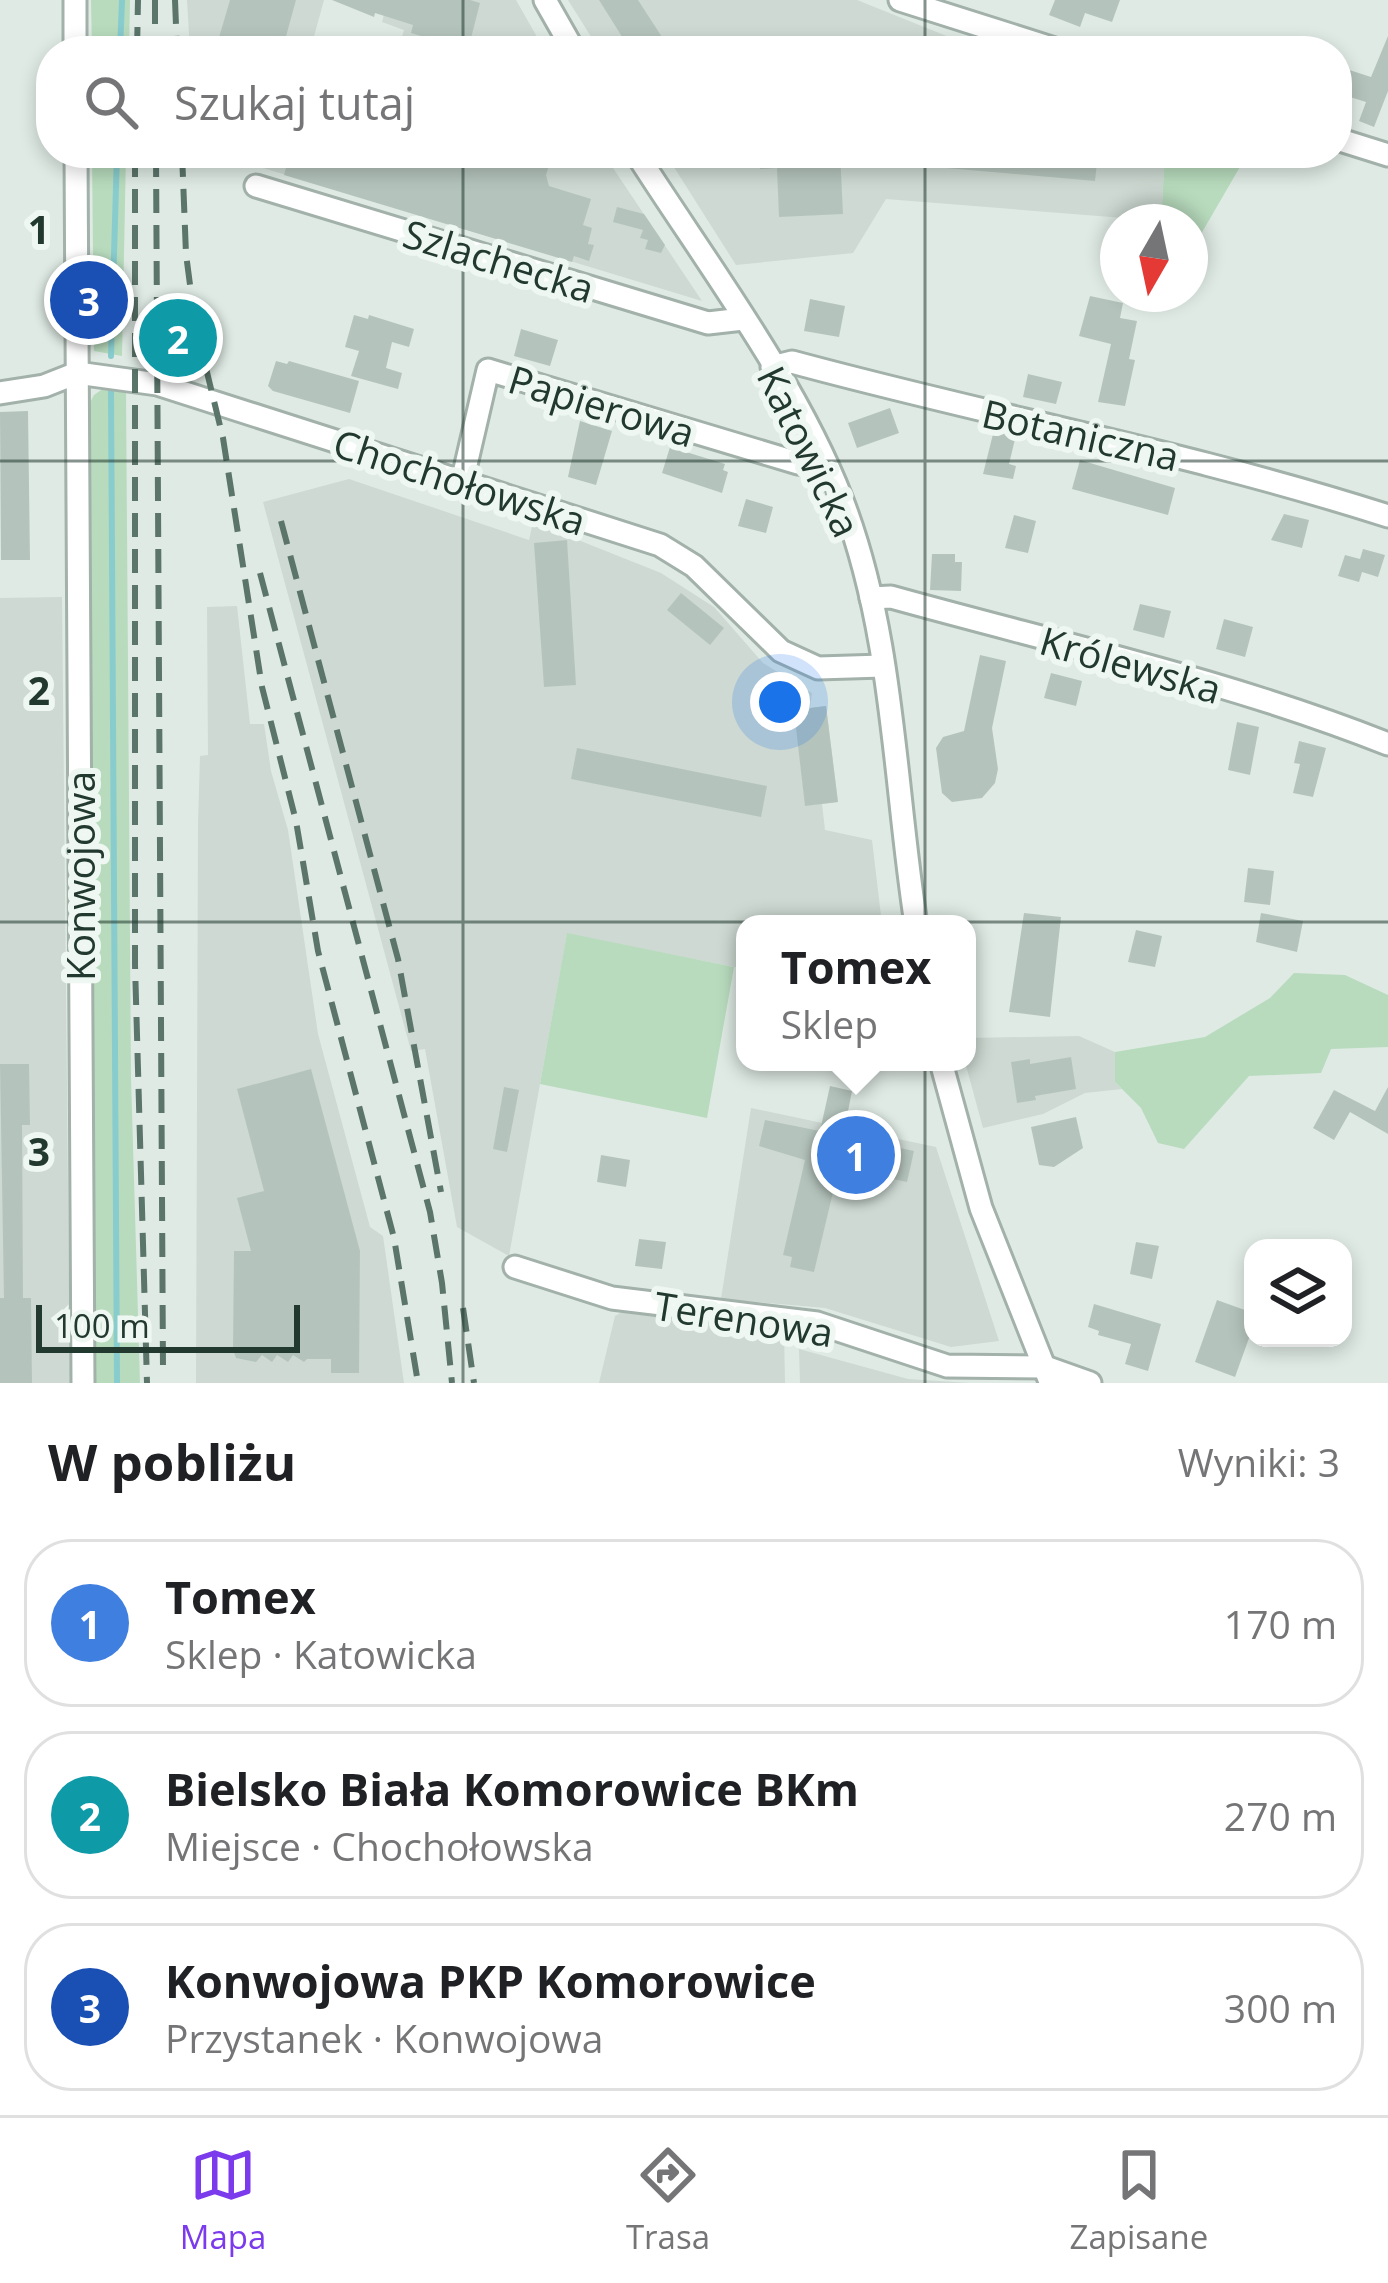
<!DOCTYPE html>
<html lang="pl">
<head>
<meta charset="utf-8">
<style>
	body { margin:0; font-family:"Open Sans",sans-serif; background:#f2f2f2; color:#202124 }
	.controls { position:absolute; right:36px; bottom:36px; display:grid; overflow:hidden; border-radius:24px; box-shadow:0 6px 18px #0003 }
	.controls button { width:108px; height:108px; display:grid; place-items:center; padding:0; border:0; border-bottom:3px solid #e0e0e0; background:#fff; color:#202124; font:60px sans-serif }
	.compass { position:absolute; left:1100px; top:204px; width:108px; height:108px; border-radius:50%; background:#fff; box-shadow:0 6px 18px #0003; rotate:189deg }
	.scale { position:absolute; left:36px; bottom:30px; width:264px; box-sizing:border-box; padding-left:12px; border:6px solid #21392f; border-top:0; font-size:33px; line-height:42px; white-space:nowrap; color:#21392f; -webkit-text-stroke:9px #eff7f2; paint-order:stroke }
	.you { position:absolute; left:780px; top:702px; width:42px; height:42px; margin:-30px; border:9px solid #fff; border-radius:50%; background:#1a73e8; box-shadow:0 0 0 18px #1a73e833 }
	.badge { display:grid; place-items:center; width:78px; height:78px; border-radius:50%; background:#7c3aed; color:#fff; font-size:39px; font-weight:700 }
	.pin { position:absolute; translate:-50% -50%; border:6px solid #fff; box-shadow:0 3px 12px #0006 }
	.popup { position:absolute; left:736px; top:915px; width:240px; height:156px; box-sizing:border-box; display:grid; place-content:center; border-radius:24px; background:#fff; filter:drop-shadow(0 3px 9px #0005); font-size:39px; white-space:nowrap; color:#757577 }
	.popup b { font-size:45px; color:#202124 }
	.popup::after { content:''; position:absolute; left:50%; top:100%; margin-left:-24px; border:24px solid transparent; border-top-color:#fff }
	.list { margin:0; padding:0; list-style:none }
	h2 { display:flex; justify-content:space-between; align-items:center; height:156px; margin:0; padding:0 48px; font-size:51px }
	h2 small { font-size:39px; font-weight:400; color:#757577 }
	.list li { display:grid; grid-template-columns:78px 1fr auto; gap:36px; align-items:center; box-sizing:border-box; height:168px; margin:0 24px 24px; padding:0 24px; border:3px solid #e0e0e0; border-radius:48px }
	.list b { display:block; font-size:45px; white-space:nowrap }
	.list p { margin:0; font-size:39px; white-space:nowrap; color:#757577 }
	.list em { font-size:39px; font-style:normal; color:#757577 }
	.icon { flex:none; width:66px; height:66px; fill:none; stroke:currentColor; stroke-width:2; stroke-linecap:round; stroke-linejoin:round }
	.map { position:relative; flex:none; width:1388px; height:1383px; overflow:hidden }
	.search { position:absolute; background:#fff; box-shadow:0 6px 18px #0003; left:36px; right:36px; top:36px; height:132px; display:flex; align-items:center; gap:30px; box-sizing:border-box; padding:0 42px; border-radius:48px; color:#757577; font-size:45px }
	.sheet { height:732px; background:#fff }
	nav { display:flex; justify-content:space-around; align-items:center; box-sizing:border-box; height:168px; border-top:3px solid #e0e0e0; background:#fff; font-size:33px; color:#757577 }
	nav a { display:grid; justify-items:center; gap:6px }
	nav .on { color:#7c3aed }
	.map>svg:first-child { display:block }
	.built { fill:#cdd9d2 }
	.green { fill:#b8dbbd }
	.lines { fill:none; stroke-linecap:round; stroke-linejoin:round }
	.stream { stroke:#88ccce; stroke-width:6 }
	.building { fill:#b4c4bc }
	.minor-casing { stroke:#a2b1aa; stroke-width:27 }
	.minor { stroke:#fff; stroke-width:21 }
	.rail { stroke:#5b756b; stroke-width:6; stroke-dasharray:24 12; stroke-linecap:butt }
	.grid { fill:none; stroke:#21392f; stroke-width:3; stroke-opacity:0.55 }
	.labels { text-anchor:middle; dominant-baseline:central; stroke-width:12; stroke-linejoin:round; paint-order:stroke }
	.street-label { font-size:39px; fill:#21392f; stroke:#eff7f2 }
	.grid-label { font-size:39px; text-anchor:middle; font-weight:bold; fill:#21392f; stroke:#eff7f2; stroke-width:12; stroke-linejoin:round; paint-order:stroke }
</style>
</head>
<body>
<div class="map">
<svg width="1388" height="1383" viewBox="0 0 1388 1383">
	<rect width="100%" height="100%" fill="#dfeae4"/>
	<g class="built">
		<polygon points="187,0 324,0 310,51 190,51"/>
		<polygon points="388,0 516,0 545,51 398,51 404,30 382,22"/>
		<polygon points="568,0 857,0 984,51 600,51"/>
		<polygon points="214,153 603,153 702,301"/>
		<polygon points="665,153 1165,153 1161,221 886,199 853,253 736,265"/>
		<polygon points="349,479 529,540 533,522 661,573 714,607 763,663 812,693 810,708 826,706 838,802 822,804 825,830 872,840 882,924 745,924 745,969 567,934 509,1256 457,1227 425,1049 411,1051 263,502"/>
		<polygon points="62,597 70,1383 0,1383 0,598"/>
		<polygon points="237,606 250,724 264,724 271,771 288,830 318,1034 370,1227 383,1236 404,1383 196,1383 198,824 200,756 208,755 207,607"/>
		<polygon points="1079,1036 1115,1052 1115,1082 1122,1089 1085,1093 1043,1114 983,1128 965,1062 967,1038"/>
		<polygon points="751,1108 936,1147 999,1341 951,1347 825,1308 721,1299"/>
		<polygon points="626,1310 784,1332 785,1383 599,1383 615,1316"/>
		<polygon points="799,1349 908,1379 970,1383 800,1383"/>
	</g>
	<g class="green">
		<polygon points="91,0 130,0 129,51 92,51"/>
		<polygon points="92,153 126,153 122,356 94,351"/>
		<polygon points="1165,153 1248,153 1190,253 1190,222 1161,222"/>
		<polygon points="104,388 126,390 131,1077 140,1383 92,1383 85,412 94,395"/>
		<polygon points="567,933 734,967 707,1118 540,1084"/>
		<polygon points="1294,973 1345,975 1388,995 1388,1047 1331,1049 1321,1073 1249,1076 1184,1149 1158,1143 1141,1108 1115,1082 1115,1052 1205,1037 1270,998"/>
	</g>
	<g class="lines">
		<g class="stream">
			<polyline points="120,51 122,0"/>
			<polyline points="111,356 117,153"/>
			<polyline points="111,391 117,1383"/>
		</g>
	</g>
	<g class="building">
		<polygon points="230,0 296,0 282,51 215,51"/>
		<polygon points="332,0 470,0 480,3 468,50 411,33 413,25 375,13 374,17"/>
		<polygon points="599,0 638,0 671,51 631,51"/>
		<polygon points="1055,0 1120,0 1112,22 1085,13 1080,27 1049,15"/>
		<polygon points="1388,36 1388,91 1374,127 1359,121 1366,102 1337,93 1337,66 1371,77"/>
		<polygon points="290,153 553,153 546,175 549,186 591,199 583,225 592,228 588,244 594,245 589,261 574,256 572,262 284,175"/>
		<polygon points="760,153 840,153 843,214 779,217 777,168 760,169"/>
		<polygon points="889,153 1098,153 1095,181 889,163"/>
		<polygon points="617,207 644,214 665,245 661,253 645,249 648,240 640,238 643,230 613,222"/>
		<polygon points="1090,296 1123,303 1120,318 1137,321 1129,359 1135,360 1125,406 1098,402 1111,344 1079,336"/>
		<polygon points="810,299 845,306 839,337 804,331"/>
		<polygon points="354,315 368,319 369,315 414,329 409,347 392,342 386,368 402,373 398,389 351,376 359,351 345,347"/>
		<polygon points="521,329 558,340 550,366 514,356"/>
		<polygon points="276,361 287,364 289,361 359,381 350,413 273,391 268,386"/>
		<polygon points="1028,374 1062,382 1056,404 1023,397"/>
		<polygon points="890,408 899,433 857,448 848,423"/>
		<polygon points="28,411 30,560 1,560 0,412"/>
		<polygon points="580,421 612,431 596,485 568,477"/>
		<polygon points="994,430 1016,435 1009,464 1016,466 1013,479 983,474"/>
		<polygon points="670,447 725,464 723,470 728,472 722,493 662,473"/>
		<polygon points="1080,460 1175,488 1168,515 1072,489"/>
		<polygon points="746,499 773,507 766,533 738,526"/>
		<polygon points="1284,514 1309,520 1302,548 1271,540"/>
		<polygon points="1014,515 1036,521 1028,553 1005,548"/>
		<polygon points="567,540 576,685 544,687 534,543"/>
		<polygon points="1363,549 1385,555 1378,577 1362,572 1359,582 1338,576 1345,555 1360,559"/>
		<polygon points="932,554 955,554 955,562 962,562 961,591 930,590"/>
		<polygon points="681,593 724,628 710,645 667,610"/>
		<polygon points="1140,604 1171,611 1164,638 1133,630"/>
		<polygon points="1224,619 1253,627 1245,657 1216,649"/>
		<polygon points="980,655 1006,661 992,728 998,769 995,783 982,798 952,802 942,793 936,748 943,737 964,731"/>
		<polygon points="1051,673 1082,681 1076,706 1044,698"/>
		<polygon points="809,700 810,708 826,706 838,802 805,806 793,702"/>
		<polygon points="1237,722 1259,727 1250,775 1228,770"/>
		<polygon points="1299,741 1326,748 1313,797 1293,793 1300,764 1294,763"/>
		<polygon points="577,748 767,786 761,817 571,779"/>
		<polygon points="1248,868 1274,871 1270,905 1244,902"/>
		<polygon points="1024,913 1061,917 1050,1017 1009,1012"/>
		<polygon points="1261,913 1303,921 1297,952 1256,942"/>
		<polygon points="1136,930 1162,936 1155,967 1128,962"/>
		<polygon points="1071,1057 1076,1089 1035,1096 1036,1100 1017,1103 1011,1062 1030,1059 1030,1064"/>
		<polygon points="0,1064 29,1064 30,1125 22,1125 23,1298 31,1298 32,1383 0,1383 0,1298 4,1298"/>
		<polygon points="311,1069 360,1251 359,1373 331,1373 331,1359 307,1359 304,1362 293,1355 288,1362 277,1355 272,1362 262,1355 256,1362 236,1358 233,1350 234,1251 251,1251 237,1198 264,1191 237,1089"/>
		<polygon points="830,1086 852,1091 843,1136 914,1151 907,1182 839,1167 814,1272 790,1267 792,1257 783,1255 805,1160 759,1146 765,1120 820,1131"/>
		<polygon points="504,1087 519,1090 507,1152 493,1149"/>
		<polygon points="1388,1087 1388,1134 1350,1112 1334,1140 1313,1128 1334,1090 1375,1111"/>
		<polygon points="1076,1117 1083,1148 1054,1167 1039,1165 1031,1127"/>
		<polygon points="601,1155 630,1160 626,1187 597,1182"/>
		<polygon points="639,1239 666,1242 662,1269 635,1266"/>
		<polygon points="1136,1242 1159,1246 1152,1279 1130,1274"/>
		<polygon points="1217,1300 1253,1313 1253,1327 1235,1377 1195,1362"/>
		<polygon points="1094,1304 1161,1324 1148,1371 1125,1364 1131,1344 1098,1335 1099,1331 1088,1327"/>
	</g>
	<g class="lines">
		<defs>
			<g id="minor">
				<polyline points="75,0 75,51"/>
				<polyline points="545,0 574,51"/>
				<polyline points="900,0 1061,51"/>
				<polyline points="1337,139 1388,155"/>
				<polyline points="76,153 83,1383"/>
				<path d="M636,153C705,261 796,381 842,500C894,635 894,783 916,924"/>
				<polyline points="256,186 708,323 743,319"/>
				<path d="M772,367L792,362C991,416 1192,453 1388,516"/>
				<polyline points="0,393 44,386 77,373 157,384 660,545 694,566 781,651 818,668 883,666"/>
				<polyline points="462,482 488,370 798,463 827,466"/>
				<path d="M871,598L891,597C1056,643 1230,681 1388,744"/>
				<polyline points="941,1062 981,1208 1049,1379"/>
				<polyline points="515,1267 612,1298 817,1323 947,1366 1045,1367 1090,1383"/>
			</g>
		</defs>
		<use href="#minor" class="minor-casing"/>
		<use href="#minor" class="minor"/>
		<g class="rail">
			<polyline points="155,0 155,51"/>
			<polyline points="175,0 177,51"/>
			<polyline points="137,51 138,0"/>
			<polyline points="135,153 135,965 147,1383"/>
			<polyline points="156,153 163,1371"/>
			<polyline points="182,153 186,254 195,323 223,438 262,687 296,821 318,951 394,1238 418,1383"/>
			<polyline points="281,521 398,959 441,1192"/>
			<polyline points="260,573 430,1212 442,1283 452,1383"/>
			<polyline points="463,1308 474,1383"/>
		</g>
	</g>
	<path class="grid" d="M463,0V51M925,0V51M463,153V1383M925,153V1383M0,461H1388M0,922H1388"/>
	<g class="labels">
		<g class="street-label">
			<text transform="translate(499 260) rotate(17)">Szlachecka</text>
			<text transform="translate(602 405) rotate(17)">Papierowa</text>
			<text transform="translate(1081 434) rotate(13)">Botaniczna</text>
			<text transform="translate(810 451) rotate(64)">Katowicka</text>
			<text transform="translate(460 481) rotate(18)">Chochołowska</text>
			<text transform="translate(1131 664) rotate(16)">Królewska</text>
			<text transform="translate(79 876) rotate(-90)">Konwojowa</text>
			<text transform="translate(744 1318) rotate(9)">Terenowa</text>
		</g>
	</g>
	<g class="grid-label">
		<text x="39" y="244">1</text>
		<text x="39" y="705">2</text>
		<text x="39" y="1166">3</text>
	</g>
</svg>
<div class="controls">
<button><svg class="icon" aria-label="layers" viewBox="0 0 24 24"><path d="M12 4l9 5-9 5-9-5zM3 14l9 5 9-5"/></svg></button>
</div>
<svg class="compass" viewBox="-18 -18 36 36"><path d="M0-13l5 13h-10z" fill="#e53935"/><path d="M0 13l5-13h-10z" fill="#757577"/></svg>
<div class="scale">100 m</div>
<div class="you"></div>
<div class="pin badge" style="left:856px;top:1155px;background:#3f7fe0">1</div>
<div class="popup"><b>Tomex</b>Sklep</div>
<div class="pin badge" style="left:178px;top:338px;background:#0f9aa8">2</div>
<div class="pin badge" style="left:89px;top:300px;background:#1a4fb4">3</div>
<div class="search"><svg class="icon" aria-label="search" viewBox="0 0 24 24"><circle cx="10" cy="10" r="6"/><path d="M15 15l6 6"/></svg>Szukaj tutaj</div>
</div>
<section class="sheet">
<h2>W pobliżu<small>Wyniki: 3</small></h2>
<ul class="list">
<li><span class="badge" style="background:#3f7fe0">1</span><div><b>Tomex</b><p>Sklep · Katowicka</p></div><em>170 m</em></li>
<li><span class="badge" style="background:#0f9aa8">2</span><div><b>Bielsko Biała Komorowice BKm</b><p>Miejsce · Chochołowska</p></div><em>270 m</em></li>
<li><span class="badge" style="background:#1a4fb4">3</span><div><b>Konwojowa PKP Komorowice</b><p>Przystanek · Konwojowa</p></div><em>300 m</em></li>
</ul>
</section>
<nav>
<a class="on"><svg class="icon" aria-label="map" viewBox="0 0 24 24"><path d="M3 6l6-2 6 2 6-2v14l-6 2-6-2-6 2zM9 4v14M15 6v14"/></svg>Mapa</a>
<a><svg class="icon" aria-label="directions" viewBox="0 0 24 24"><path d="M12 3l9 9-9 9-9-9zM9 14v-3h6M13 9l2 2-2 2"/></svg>Trasa</a>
<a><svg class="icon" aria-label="saved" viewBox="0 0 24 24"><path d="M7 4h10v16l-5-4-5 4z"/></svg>Zapisane</a>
</nav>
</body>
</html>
